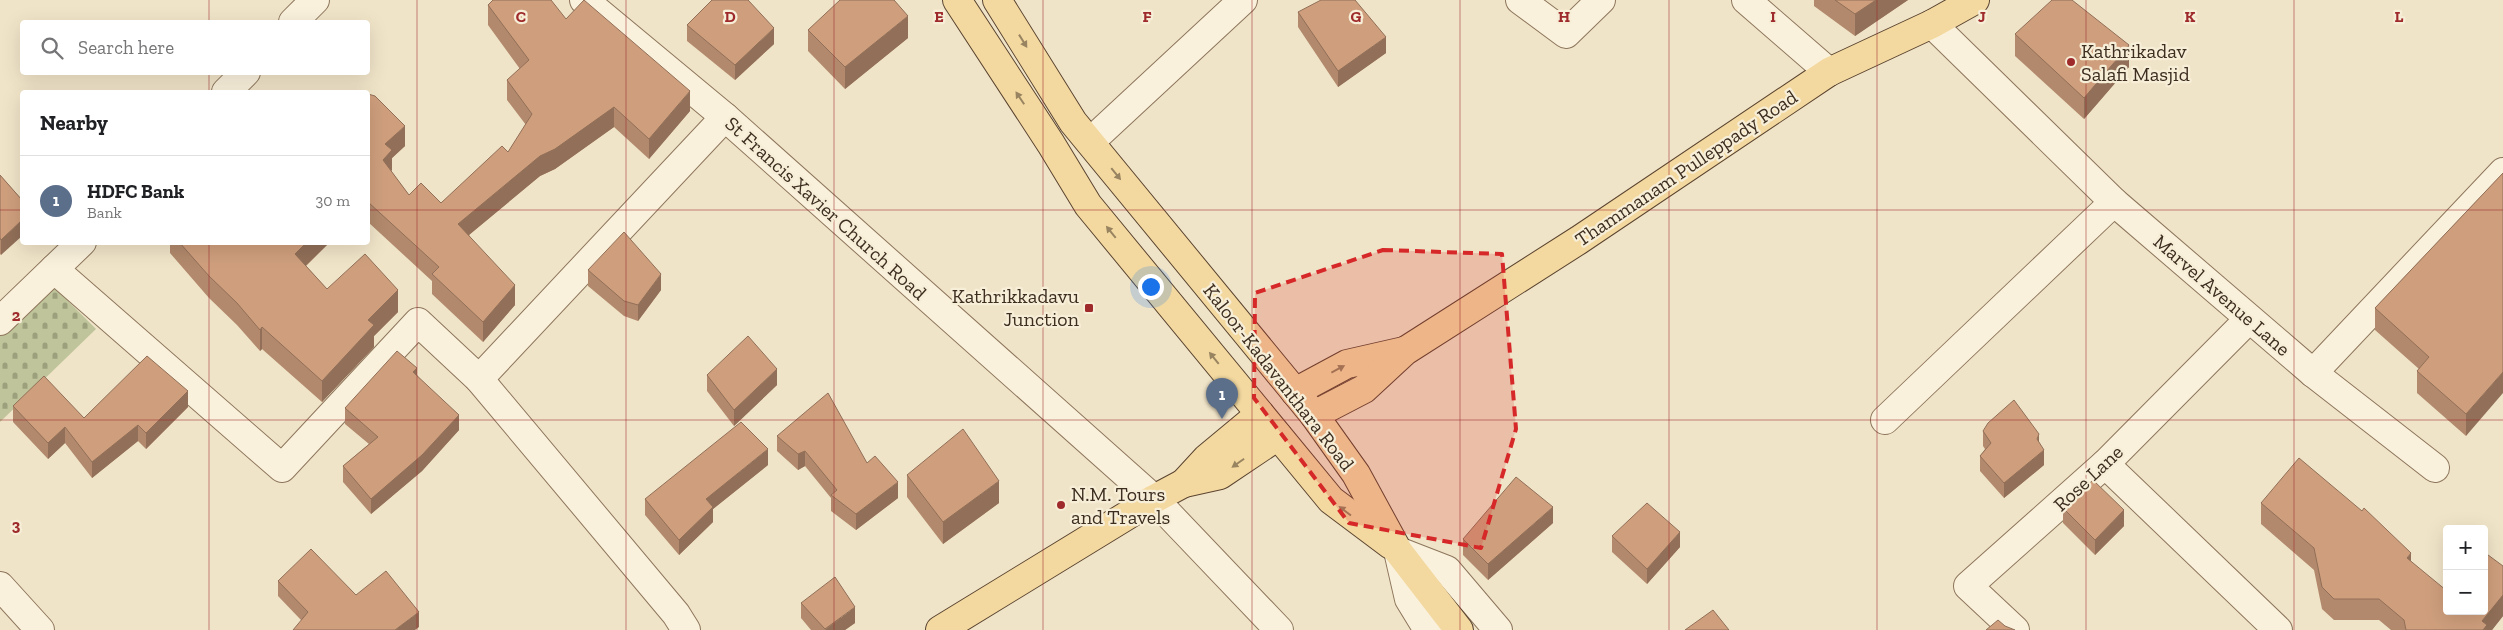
<!DOCTYPE html>
<html lang="en">
<head>
<meta charset="utf-8">
<style>
	body { margin:0; font-family:"Zilla Slab",serif; background:#f6f6f6; color:#202124 }
	.controls { position:absolute; right:15px; bottom:15px; display:grid; overflow:hidden; border-radius:5px; box-shadow:0 5px 20px #0002 }
	.controls button { width:45px; height:45px; display:grid; place-items:center; padding:0; border:0; border-bottom:1px solid #e0e0e0; background:#fff; color:#202124; font:25px sans-serif }
	.you { position:absolute; left:1150px; top:286px; width:18px; height:18px; margin:-12px; border:4px solid #fff; border-radius:50%; background:#1a73e8; box-shadow:0 0 0 8px #1a73e833 }
	.badge { display:grid; place-items:center; width:32px; height:32px; border-radius:50%; background:#d93025; color:#fff; font-size:16px; font-weight:700 }
	.pin { position:absolute; translate:-50% -41px; filter:drop-shadow(0 1px 2px #0008) }
	.pin::after { content:''; position:absolute; top:26px; width:18px; height:15px; background:inherit; clip-path:polygon(0 0,100% 0,50% 100%) }
	.list { margin:0; padding:0; list-style:none }
	h2 { display:flex; justify-content:space-between; align-items:center; height:65px; margin:0; padding:0 20px; font-size:21px }
	h2 small { font-size:16px; font-weight:400; color:#757577 }
	.list li { display:grid; grid-template-columns:32px 1fr auto; gap:15px; align-items:center; box-sizing:border-box; height:90px; padding:0 20px; border-top:1px solid #e0e0e0 }
	.list b { display:block; font-size:19px; white-space:nowrap }
	.list p { margin:0; font-size:16px; white-space:nowrap; color:#757577 }
	.list em { font-size:16px; font-style:normal; color:#757577 }
	.icon { flex:none; width:28px; height:28px; fill:none; stroke:currentColor; stroke-width:2; stroke-linecap:round; stroke-linejoin:round }
	.map { position:relative; flex:none; width:2503px; height:630px; overflow:hidden }
	.search { position:absolute; background:#fff; box-shadow:0 5px 20px #0002; left:20px; top:20px; width:350px; height:55px; display:flex; align-items:center; gap:12px; box-sizing:border-box; padding:0 18px; border-radius:5px; color:#757577; font-size:19px }
	.panel { position:absolute; background:#fff; box-shadow:0 5px 20px #0002; left:20px; top:90px; width:350px; height:155px; border-radius:5px }
	.map>svg:first-child { display:block }
	.cemetery { fill:url(#cemetery-stones) }
	.lines { fill:none; stroke-linecap:round; stroke-linejoin:round }
	.minor-casing { stroke:#8d765c; stroke-width:30 }
	.major-casing { stroke:#5b4430; stroke-width:30 }
	.minor { stroke:#faf1dc; stroke-width:28 }
	.major { stroke:#f3d9a0; stroke-width:28 }
	.wall { fill:#b2896c }
	.shaded-wall { fill:#916f58 }
	.building { fill:#cf9f7d; stroke:#916f58 }
	.oneway { fill:#988460 }
	.marked { fill:#d62828; fill-opacity:0.2; stroke:#d62828; stroke-width:4; stroke-dasharray:10 6; stroke-linejoin:round }
	.grid { fill:none; stroke:#9e2a2b; stroke-width:1; stroke-opacity:0.55 }
	.poi-dot { fill:#9e2a2b; stroke:#f7eed8; stroke-width:2 }
	.labels { text-anchor:middle; dominant-baseline:central; stroke-width:4.5; stroke-linejoin:round; paint-order:stroke }
	.poi-label { font-size:20px; fill:#3d2e20; stroke:#f7eed8; text-anchor:start }
	.street-label { font-size:20px; fill:#3d2e20; stroke:#f7eed8 }
	.grid-label { font-size:16px; text-anchor:middle; font-weight:bold; fill:#9e2a2b; stroke:#f7eed8; stroke-width:4.5; stroke-linejoin:round; paint-order:stroke }
</style>
</head>
<body>
<div class="map">
<svg width="2503" height="630" viewBox="0 0 2503 630">
	<defs>
		<pattern id="cemetery-stones" width="16" height="16" patternUnits="userSpaceOnUse" patternTransform="scale(1.25)"><rect width="16" height="16" fill="#bfc49a"/><path d="M2 7V4a2 2 0 0 1 4 0v3zM10 15v-3a2 2 0 0 1 4 0v3z" fill="#9ca07d"/></pattern>
	</defs>
	<rect width="100%" height="100%" fill="#f0e4c8"/>
	<polygon class="cemetery" points="51,284 96,329 0,422 0,333"/>
	<g class="lines">
		<defs>
			<g id="minor">
				<polyline points="584,0 725,117 1154,499 1279,630"/>
				<polyline points="1520,0 1566,34 1601,0"/>
				<polyline points="1746,0 1829,72"/>
				<polyline points="293,22 315,0"/>
				<polyline points="1932,24 2114,202 2313,373 2435,468"/>
				<polyline points="226,92 246,72"/>
				<polyline points="1090,142 1243,0"/>
				<polyline points="54,269 282,468 418,322 479,379 725,117"/>
				<polyline points="0,321 82,242"/>
				<polyline points="2313,373 2503,172"/>
				<polyline points="479,379 676,614 686,630"/>
				<polyline points="1885,420 2114,202"/>
				<polyline points="2105,464 2278,630"/>
				<polyline points="1398,551 1447,570 1498,630"/>
				<polyline points="1398,551 1409,599 1428,630"/>
				<polyline points="0,586 40,630"/>
				<polyline points="2015,630 1968,586 2105,464 2249,319"/>
			</g>
			<g id="major">
				<polyline points="957,0 1051,144 1088,205 1331,500 1391,545"/>
				<polyline points="997,0 1073,122 1314,415 1356,474 1398,551 1459,630"/>
				<polyline points="1295,392 1347,364 1404,351"/>
				<polyline points="1314,415 1364,389 1405,351 1579,240 1829,72 1932,24 1975,0"/>
				<polyline points="1184,483 1207,458 1260,414"/>
				<polyline points="940,630 1154,499 1184,483 1220,475 1278,436"/>
			</g>
		</defs>
		<use href="#minor" class="minor-casing"/>
		<use href="#major" class="major-casing"/>
		<use href="#minor" class="minor"/>
		<use href="#major" class="major"/>
	</g>
	<g class="wall">
		<polygon points="1814,0 1908,0 1855,36 1814,6"/>
		<polygon points="488,5 566,19 690,111 649,159 614,127 555,169 540,176 469,235 515,305 483,342 432,294 432,281 368,222 368,94 405,146 392,158 392,170 391,171 409,195 441,203 508,152 526,125 507,100 507,80 520,69 488,25"/>
		<polygon points="1298,12 1386,53 1338,87 1298,27"/>
		<polygon points="687,25 774,44 735,80 687,41"/>
		<polygon points="808,30 908,38 845,89 808,51"/>
		<polygon points="2015,34 2129,67 2084,119 2015,56"/>
		<polygon points="2503,173 2466,436 2417,393 2417,371 2419,369 2375,330 2375,308"/>
		<polygon points="0,175 22,200 1,255 0,254"/>
		<polygon points="170,242 330,242 306,266 327,289 398,312 374,336 374,347 322,402 262,349 260,351 237,325 209,298 170,253"/>
		<polygon points="588,270 661,290 638,321 624,316 588,286"/>
		<polygon points="417,375 459,430 422,471 371,514 343,482 343,466 369,444 345,424 345,408"/>
		<polygon points="707,375 777,385 734,426 707,391"/>
		<polygon points="13,406 84,418 188,407 146,449 138,441 92,478 65,443 48,459 13,422"/>
		<polygon points="1983,431 2039,443 2044,465 2004,498 1980,471 1980,456 1985,449 1983,446"/>
		<polygon points="777,436 867,463 898,498 856,530 831,511 831,498 805,466 798,470 777,451"/>
		<polygon points="768,465 713,509 713,522 679,555 645,515 645,499"/>
		<polygon points="907,475 999,503 943,544 907,497"/>
		<polygon points="2261,503 2411,561 2447,611 2503,566 2503,616 2492,630 2391,630 2379,620 2334,620 2322,609 2314,570 2261,524"/>
		<polygon points="2063,508 2124,526 2095,555 2063,523"/>
		<polygon points="1553,523 1488,580 1463,555 1463,539"/>
		<polygon points="1612,536 1680,547 1647,584 1612,552"/>
		<polygon points="278,581 356,595 419,627 301,620 278,596"/>
		<polygon points="801,603 855,623 845,630 811,630 801,618"/>
	</g>
	<g class="shaded-wall">
		<polygon points="1876,0 1908,0 1855,36 1855,14"/>
		<polygon points="908,16 908,38 845,89 845,67"/>
		<polygon points="774,28 774,44 735,80 735,65"/>
		<polygon points="1386,37 1386,53 1338,87 1338,71"/>
		<polygon points="2129,45 2129,67 2084,119 2084,98"/>
		<polygon points="690,91 690,111 649,159 649,139"/>
		<polygon points="614,107 614,127 555,169 540,176 458,244 458,224 540,156"/>
		<polygon points="405,126 405,146 392,158 392,170 383,179 383,160 385,144"/>
		<polygon points="22,220 22,236 1,255 1,240"/>
		<polygon points="307,242 330,242 295,276 295,254"/>
		<polygon points="661,274 661,290 638,321 638,305"/>
		<polygon points="515,285 515,305 483,342 483,322"/>
		<polygon points="398,290 398,312 374,336 374,347 322,402 322,381 368,320"/>
		<polygon points="262,327 262,349 260,351 260,330"/>
		<polygon points="417,368 417,384 413,372"/>
		<polygon points="777,369 777,385 734,426 734,410"/>
		<polygon points="2503,372 2503,393 2466,436 2466,414"/>
		<polygon points="188,391 188,407 146,449 146,433"/>
		<polygon points="459,415 459,430 422,471 371,514 371,499"/>
		<polygon points="138,425 138,441 92,478 92,462"/>
		<polygon points="65,427 65,443 48,459 48,443"/>
		<polygon points="2039,434 2039,449 2037,439"/>
		<polygon points="768,449 768,465 713,509 713,522 679,555 679,540 706,499"/>
		<polygon points="2044,450 2044,465 2004,498 2004,483"/>
		<polygon points="805,451 805,466 798,470 798,454"/>
		<polygon points="999,481 999,503 943,544 943,522"/>
		<polygon points="898,482 898,498 856,530 856,514"/>
		<polygon points="1553,507 1553,523 1488,580 1488,564"/>
		<polygon points="2124,510 2124,526 2095,555 2095,540"/>
		<polygon points="1680,532 1680,547 1647,584 1647,569"/>
		<polygon points="2411,553 2411,574 2407,558"/>
		<polygon points="2503,595 2503,616 2492,630 2482,630 2482,621"/>
		<polygon points="855,607 855,623 845,630 825,630"/>
		<polygon points="419,612 419,627 415,630 395,630"/>
	</g>
	<g class="building">
		<polygon points="493,0 551,0 566,19 584,0 690,91 649,139 614,107 555,149 540,156 458,224 515,285 483,322 432,274 439,267 368,202 368,94 375,96 405,126 385,144 392,150 383,160 409,195 421,183 441,203 502,146 508,152 532,114 507,80 529,60 488,5"/>
		<polygon points="712,0 748,0 774,28 735,65 687,25"/>
		<polygon points="840,0 894,0 908,16 845,67 808,30"/>
		<polygon points="1321,0 1355,0 1386,37 1338,71 1298,12"/>
		<polygon points="1835,0 1876,0 1855,14"/>
		<polygon points="2052,0 2072,0 2129,45 2084,98 2015,34"/>
		<polygon points="2503,173 2503,372 2466,414 2417,371 2429,357 2375,308"/>
		<polygon points="0,175 22,200 22,220 1,240 0,238"/>
		<polygon points="624,232 661,274 638,305 624,301 588,270"/>
		<polygon points="179,242 307,242 295,254 327,289 365,254 398,290 368,320 374,325 322,381 262,327 260,330 237,303 209,276"/>
		<polygon points="748,336 777,369 734,410 707,375"/>
		<polygon points="397,351 417,368 413,372 459,415 422,455 371,499 343,466 378,437 345,408"/>
		<polygon points="147,356 188,391 146,433 138,425 92,462 65,427 48,443 13,406 44,376 84,418"/>
		<polygon points="828,393 867,463 875,456 898,482 856,514 831,495 837,490 805,451 798,454 777,436"/>
		<polygon points="2014,400 2039,434 2037,439 2044,450 2004,483 1980,456 1991,443 1983,431 1988,423"/>
		<polygon points="741,422 768,449 706,499 713,507 679,540 645,499"/>
		<polygon points="963,429 999,481 943,522 907,475"/>
		<polygon points="2299,458 2362,511 2364,508 2411,553 2407,558 2447,591 2447,611 2484,611 2484,552 2503,566 2503,595 2482,621 2487,625 2483,630 2406,630 2404,620 2379,599 2334,599 2322,587 2314,548 2261,503"/>
		<polygon points="1516,477 1553,507 1488,564 1463,539"/>
		<polygon points="2093,480 2124,510 2095,540 2063,508"/>
		<polygon points="1647,503 1680,532 1647,569 1612,536"/>
		<polygon points="311,549 356,595 386,571 419,612 395,630 293,630 308,612 278,581"/>
		<polygon points="835,577 855,607 825,629 801,603"/>
		<polygon points="1713,610 1729,630 1685,630"/>
		<polygon points="1998,620 2005,626 2015,630 1986,630"/>
	</g>
	<defs><path id="oneway-solid" d="M-6-.8H1V-3.2L6.5 0L1 3.2V.8H-6Z" transform="scale(1.25)"/></defs>
	<g class="oneway">
		<use href="#oneway-solid" transform="translate(1023 41) rotate(58)"/>
		<use href="#oneway-solid" transform="translate(1020 98) rotate(-124)"/>
		<use href="#oneway-solid" transform="translate(1116 174) rotate(51)"/>
		<use href="#oneway-solid" transform="translate(1111 232) rotate(-129)"/>
		<use href="#oneway-solid" transform="translate(1214 358) rotate(-129)"/>
		<use href="#oneway-solid" transform="translate(1338 369) rotate(-28)"/>
		<use href="#oneway-solid" transform="translate(1238 463) rotate(145)"/>
		<use href="#oneway-solid" transform="translate(1345 511) rotate(-143)"/>
	</g>
	<path class="marked" d="M1383,250L1502,254L1516,429L1481,548L1349,523L1254,398L1255,293Z"/>
	<path class="grid" d="M209,0V22M417,0V630M626,0V630M834,0V630M1043,0V630M1252,0V630M1460,0V630M1669,0V630M1877,0V630M2086,0V630M2294,0V630M209,72V92M0,210H22M368,210H2503M209,242V630M0,420H2503"/>
	<g class="poi-dot">
		<circle cx="2071" cy="62" r="5"/>
		<rect x="1084" y="303" width="10" height="10" rx="2.5"/>
		<circle cx="1061" cy="505" r="5"/>
	</g>
	<g class="labels">
		<g class="poi-label">
			<text x="2081" y="51">Kathrikadav<tspan x="2081" dy="23">Salafi Masjid</tspan></text>
			<text x="1079" y="296" text-anchor="end">Kathrikkadavu<tspan x="1079" dy="23">Junction</tspan></text>
			<text x="1071" y="494">N.M. Tours<tspan x="1071" dy="23">and Travels</tspan></text>
		</g>
		<g class="street-label">
			<text transform="translate(1686 168) rotate(-34)">Thammanam Pulleppady Road</text>
			<text transform="translate(826 208) rotate(42)">St Francis Xavier Church Road</text>
			<text transform="translate(2222 295) rotate(41)">Marvel Avenue Lane</text>
			<text transform="translate(1279 377) rotate(52)">Kaloor-Kadavanthara Road</text>
			<text transform="translate(2088 478) rotate(-43)">Rose Lane</text>
		</g>
	</g>
	<g class="grid-label">
		<text x="521" y="22">C</text>
		<text x="730" y="22">D</text>
		<text x="939" y="22">E</text>
		<text x="1147" y="22">F</text>
		<text x="1356" y="22">G</text>
		<text x="1564" y="22">H</text>
		<text x="1773" y="22">I</text>
		<text x="1982" y="22">J</text>
		<text x="2190" y="22">K</text>
		<text x="2399" y="22">L</text>
		<text x="16" y="321">2</text>
		<text x="16" y="531">3</text>
	</g>
</svg>
<div class="controls">
<button>+</button>
<button>−</button>
</div>
<div class="you"></div>
<div class="pin badge" style="left:1222px;top:419px;background:#5c6f8a">1</div>
<div class="search"><svg class="icon" aria-label="search" viewBox="0 0 24 24"><circle cx="10" cy="10" r="6"/><path d="M15 15l6 6"/></svg>Search here</div>
<section class="panel">
<h2>Nearby<small></small></h2>
<ul class="list">
<li><span class="badge" style="background:#5c6f8a">1</span><div><b>HDFC Bank</b><p>Bank</p></div><em>30 m</em></li>
</ul>
</section>
</div>
</body>
</html>
